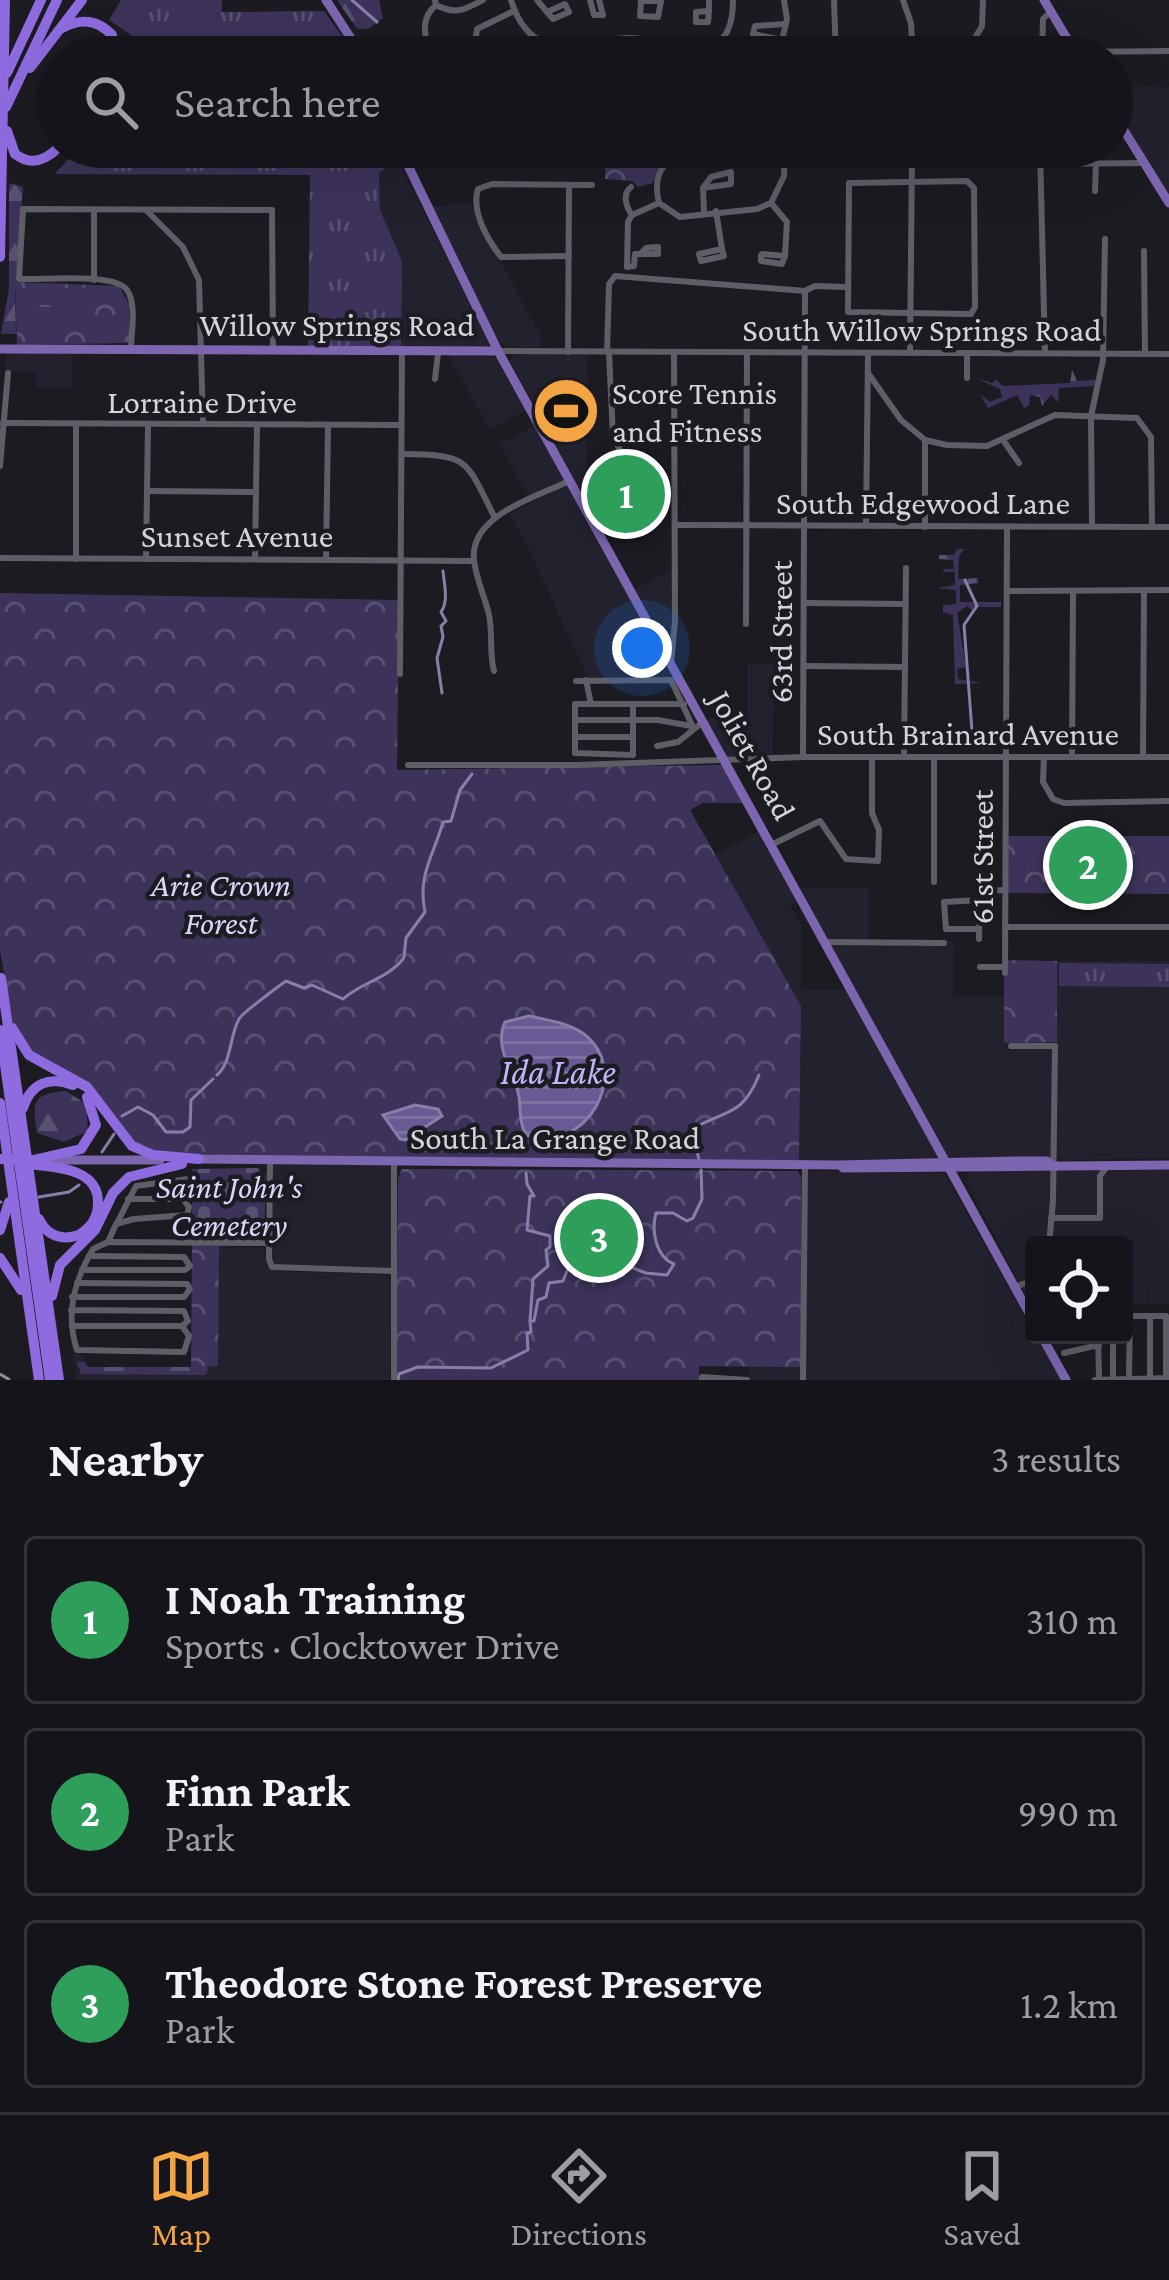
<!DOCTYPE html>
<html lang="en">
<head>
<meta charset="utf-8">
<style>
	body { margin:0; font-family:"Crimson Pro",serif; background:#222127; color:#f1f3f6 }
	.controls { position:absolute; right:36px; bottom:36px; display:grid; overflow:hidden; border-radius:12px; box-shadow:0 12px 48px #0002 }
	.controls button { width:108px; height:108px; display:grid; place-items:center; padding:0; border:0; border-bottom:3px solid #343339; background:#15141a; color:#f1f3f6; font:60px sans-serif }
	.you { position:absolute; left:642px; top:648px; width:42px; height:42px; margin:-30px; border:9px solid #fff; border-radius:50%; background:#1a73e8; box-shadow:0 0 0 18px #1a73e833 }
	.badge { display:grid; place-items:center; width:78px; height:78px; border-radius:50%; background:#f3a443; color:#fff; font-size:39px; font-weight:700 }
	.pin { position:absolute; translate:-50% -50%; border:6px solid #fff; box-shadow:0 3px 12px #0006 }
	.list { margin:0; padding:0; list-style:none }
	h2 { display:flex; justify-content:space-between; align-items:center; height:156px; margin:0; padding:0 48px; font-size:51px }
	h2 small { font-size:39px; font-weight:400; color:#9d9ea2 }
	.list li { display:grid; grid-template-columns:78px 1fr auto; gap:36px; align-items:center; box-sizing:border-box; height:168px; margin:0 24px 24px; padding:0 24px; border:3px solid #343339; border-radius:12px }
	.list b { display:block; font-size:45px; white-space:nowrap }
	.list p { margin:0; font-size:39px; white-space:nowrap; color:#9d9ea2 }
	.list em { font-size:39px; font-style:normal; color:#9d9ea2 }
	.icon { flex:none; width:66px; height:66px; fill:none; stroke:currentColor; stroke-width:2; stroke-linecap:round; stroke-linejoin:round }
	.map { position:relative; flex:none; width:1169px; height:1380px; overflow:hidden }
	.search { position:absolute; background:#15141a; box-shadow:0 12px 48px #0002; left:36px; right:36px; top:36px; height:132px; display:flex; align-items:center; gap:30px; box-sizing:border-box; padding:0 42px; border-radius:66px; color:#9d9ea2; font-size:45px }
	.sheet { height:732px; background:#15141a }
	nav { display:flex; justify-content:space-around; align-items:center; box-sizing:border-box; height:168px; border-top:3px solid #343339; background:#15141a; font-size:33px; color:#9d9ea2 }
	nav a { display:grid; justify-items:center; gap:6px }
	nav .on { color:#f3a443 }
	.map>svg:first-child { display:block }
	.built { fill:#24212e }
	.grass { fill:url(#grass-tufts) }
	.forest { fill:url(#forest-firs) }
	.cemetery { fill:url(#cemetery-stones) }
	.park { fill:url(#park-crowns) }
	.pitch { fill:#3d335a }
	.water { fill:url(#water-rules); stroke:#897ea9; stroke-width:3 }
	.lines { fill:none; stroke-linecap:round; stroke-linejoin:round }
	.stream { stroke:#897ea9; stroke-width:3 }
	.minor { stroke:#5f5e67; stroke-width:6 }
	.major { stroke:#7b66af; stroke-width:9 }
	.highway { stroke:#8e6bdf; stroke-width:10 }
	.rail { stroke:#929197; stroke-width:3; stroke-dasharray:24 12; stroke-linecap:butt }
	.labels { text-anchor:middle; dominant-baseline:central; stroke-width:9; stroke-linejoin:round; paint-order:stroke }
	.street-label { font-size:33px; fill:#d5d4da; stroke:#1c1b22 }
	.poi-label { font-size:33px; fill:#d5d4da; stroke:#1c1b22; text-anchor:start }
	.park-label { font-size:33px; font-style:italic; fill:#ddd5f9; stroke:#1c1b22 }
	.water-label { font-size:36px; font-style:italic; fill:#c3b3f8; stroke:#1c1b22 }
</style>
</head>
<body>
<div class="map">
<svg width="1169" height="1380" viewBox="0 0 1169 1380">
	<defs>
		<pattern id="grass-tufts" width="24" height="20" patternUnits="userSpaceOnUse" patternTransform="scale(3)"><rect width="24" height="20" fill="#3d335a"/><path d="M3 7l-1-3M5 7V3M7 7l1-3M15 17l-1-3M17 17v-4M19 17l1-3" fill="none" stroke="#585071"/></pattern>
		<pattern id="forest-firs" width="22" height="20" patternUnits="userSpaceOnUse" patternTransform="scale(3)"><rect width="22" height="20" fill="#3d335a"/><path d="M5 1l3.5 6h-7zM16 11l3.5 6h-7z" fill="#585071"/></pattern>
		<pattern id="cemetery-stones" width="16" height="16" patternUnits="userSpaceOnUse" patternTransform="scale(3)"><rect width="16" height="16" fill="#3d335a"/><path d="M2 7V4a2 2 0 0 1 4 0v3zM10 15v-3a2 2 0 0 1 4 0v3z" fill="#585071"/></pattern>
		<pattern id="park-crowns" width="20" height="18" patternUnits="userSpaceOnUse" patternTransform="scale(3)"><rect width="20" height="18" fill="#3d335a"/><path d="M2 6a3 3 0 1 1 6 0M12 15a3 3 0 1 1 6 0" fill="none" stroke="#585071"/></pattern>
		<pattern id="water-rules" width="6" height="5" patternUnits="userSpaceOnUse" patternTransform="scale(3)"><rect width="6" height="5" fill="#695994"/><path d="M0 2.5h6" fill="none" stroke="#7e70a2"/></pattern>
	</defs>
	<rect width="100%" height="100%" fill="#1c1b22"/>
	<g class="built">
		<polygon points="1112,86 1169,87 1169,196 1112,105"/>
		<polygon points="397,160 489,340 487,347 401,346 402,261 380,210 379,173"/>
		<polygon points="470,204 540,335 540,347 510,347 498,340 430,206"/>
		<polygon points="6,352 73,352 72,387 36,387 35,372 5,371"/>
		<polygon points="448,354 495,357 527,409 490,430"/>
		<polygon points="514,354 587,354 586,500 510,361"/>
		<polygon points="535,425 566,480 530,499 500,444"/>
		<polygon points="568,483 676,677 588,678 526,543 509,514"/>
		<polygon points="673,568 673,650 671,651 635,589"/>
		<polygon points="747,664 774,664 773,757 728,760 703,718 747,717"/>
		<polygon points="762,830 801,899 790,906 801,925 801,989 849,990 942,1160 799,1160 801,1006 715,855"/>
		<polygon points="868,887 868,940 954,941 953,997 1004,997 1004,1042 1057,1042 1057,961 1169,961 1169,1158 1063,1160 1057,1157 1053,1164 947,1164 797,888"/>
		<polygon points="271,1163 392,1165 392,1270 272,1266"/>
		<polygon points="1169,1170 1169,1304 1133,1304 1133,1241 1104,1240 1103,1245 1034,1245 1034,1310 966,1182 969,1173 974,1171"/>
		<polygon points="814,1171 944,1173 1061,1380 749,1380 749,1367 801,1366 801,1175"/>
		<polygon points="219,1246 264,1248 267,1265 275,1271 386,1275 391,1282 390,1380 77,1380 73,1354 81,1354 88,1367 217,1366"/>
	</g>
	<g class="grass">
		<polygon points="121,0 222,0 222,12 324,11 357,57 121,57 131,35 109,20"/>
		<polygon points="79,147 392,147 397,160 379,173 380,210 402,261 401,346 308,346 310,175 55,174"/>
		<polygon points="1059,963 1169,964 1169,987 1059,986"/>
	</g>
	<g class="forest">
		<polygon points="337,0 379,0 383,18 368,29 357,29"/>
		<polygon points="9,183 23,187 15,291 16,334 1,334 9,288"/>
		<polygon points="1072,370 1077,381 1095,380 1094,386 1059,388 1058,402 1051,395 1042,406 1040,397 1030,395 1029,405 1024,408 1017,395 988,408 980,394 990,402 1002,397 1000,389 975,378 992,383 996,380 1003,386 1070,383"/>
		<polygon points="957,549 964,549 959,556 958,579 978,578 978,583 960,585 960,602 1001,602 1001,607 978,607 973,611 967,606 957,613 966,667 957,669 958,679 982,683 955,684 953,615 943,612 943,605 956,604 956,590 937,588 955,585 955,572 944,572 943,569 954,569 953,560 939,559 939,555 954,555"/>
		<path d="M66,1091L86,1104L88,1131L64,1142L37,1133C32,1103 32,1093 66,1091Z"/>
		<polygon points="77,1362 85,1362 88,1367 209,1367 206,1375 81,1374"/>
	</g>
	<polygon class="cemetery" points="258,1168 266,1175 264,1239 192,1241 192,1169"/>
	<g class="park">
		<polygon points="579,147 679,147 661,163 653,183 638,187 632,181 605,179 605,150"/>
		<polygon points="15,282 119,286 129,304 129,343 17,345"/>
		<polygon points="0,593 399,600 397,770 723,765 743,803 703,803 690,810 801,1006 799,1160 265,1157 152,1152 131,1142 96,1093 36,1056 13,1024 0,950"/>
		<polygon points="1008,836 1169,836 1169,894 1007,893"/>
		<polygon points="1008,960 1057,961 1057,1042 1004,1043 1004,973"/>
		<polygon points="402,1169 798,1171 801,1178 801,1367 699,1366 699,1380 396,1380 398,1178"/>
		<polygon points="192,1245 219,1246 218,1366 191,1367"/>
	</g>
	<g class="pitch">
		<polygon points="29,307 73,307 72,333 28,333"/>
		<polygon points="1131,844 1122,869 1097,878 1099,845"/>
		<polygon points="1021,973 1050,973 1048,990 1040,1001 1016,1009 1016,978"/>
	</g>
	<g class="water">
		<path d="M529,1016C547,1020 569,1023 584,1034C634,1074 584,1156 526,1135C519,1122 521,1111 519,1097C515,1071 493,1049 505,1022Z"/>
		<polygon points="415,1105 438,1109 442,1116 405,1140 400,1139 383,1115"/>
	</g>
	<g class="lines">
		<g class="stream">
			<polyline points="352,0 377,22"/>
			<polyline points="322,54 324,57"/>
			<polyline points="965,580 977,606 964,625 972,731"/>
			<path d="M442,693L437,658L443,637L441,626L446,621L441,612C449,601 444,583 443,571"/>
			<path d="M404,957L406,938L425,912C417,875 434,855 443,822L451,821L460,790L472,774"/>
			<path d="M217,1075C232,1062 229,1037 239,1019C241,1014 279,986 286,981L304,988L312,985L343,999C362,982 387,979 403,959"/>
			<polyline points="122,1116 138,1107 153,1115 166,1132 183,1132 190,1127 191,1100 213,1079"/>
			<polyline points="102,1152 114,1134"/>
			<path d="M699,1160L692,1129C727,1109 742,1117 759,1075"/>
			<polyline points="526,1173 527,1184 534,1196 530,1196 527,1230 550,1236 550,1247 546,1250 548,1266 533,1279 530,1321"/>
			<polyline points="39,1197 69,1192 79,1185"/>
			<polyline points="0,1202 1,1202"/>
			<path d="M398,1380L399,1374L418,1367L491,1368L528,1350L527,1333L531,1332L530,1321H534L538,1300L546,1297L549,1283L563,1281L573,1256H601L646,1273L667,1275L674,1264C656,1257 651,1231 656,1213H673L687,1221L693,1218L702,1199L701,1170"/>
		</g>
		<g class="minor">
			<path d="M435,0L436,5C455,15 465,10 483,0"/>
			<path d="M511,0C532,67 578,40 627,38C672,37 733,77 733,0"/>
			<polyline points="537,0 547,12"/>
			<polyline points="590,0 594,15 603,15 599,0"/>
			<polyline points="834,0 836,57"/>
			<polyline points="903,0 911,23 913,57"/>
			<polygon points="641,1 661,1 658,17 640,16"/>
			<polygon points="565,4 569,12 553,19 547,12"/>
			<path d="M436,5C422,17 423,31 429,48L446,55"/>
			<path d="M709,11L696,12V22H708C709,15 709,7 709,0"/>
			<polyline points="782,40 753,34 755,26 786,24"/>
			<polyline points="377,48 380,57"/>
			<polyline points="1077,52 1169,51"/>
			<polyline points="473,57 477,29 514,11"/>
			<polyline points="658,57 662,42"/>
			<polyline points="778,57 787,19 784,0"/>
			<polyline points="964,57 982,26 983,0"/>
			<polyline points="1042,57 1043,19 1050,12"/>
			<path d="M682,147C663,164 652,175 659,203L680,217L757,209L771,203L784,176L785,147"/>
			<polyline points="1040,147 1045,353"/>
			<polyline points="1040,164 1145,163"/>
			<polygon points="967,181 974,188 975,307 971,314 848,312 849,183"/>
			<path d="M631,187C622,194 626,207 632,215L628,222L627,267L634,266L635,254"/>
			<polyline points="703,188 711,177 731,172 731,184 703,188 704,212"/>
			<polyline points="1095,191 1096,164"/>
			<polyline points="771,203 787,222 785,256"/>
			<polyline points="146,210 183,247 199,280 203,424"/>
			<polyline points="716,211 722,249"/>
			<polyline points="632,215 659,203"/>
			<polygon points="722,249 724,256 701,261 699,254"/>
			<polyline points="1144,251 1145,354"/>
			<polyline points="636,254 658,254 658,247 646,248 640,254"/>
			<polygon points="761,255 762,254 785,256 782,264 761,261"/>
			<path d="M569,256L501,257C487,239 471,211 478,189L492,184L592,185"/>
			<polyline points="94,280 94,211"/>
			<path d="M131,349C131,333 137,304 127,290C114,272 42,280 19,279L23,209L272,210L273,350"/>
			<polyline points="501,351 1169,354"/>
			<polyline points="568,352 569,185"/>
			<polyline points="607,352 609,284 615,276 805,291 815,286 846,287"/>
			<polyline points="910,353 912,157"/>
			<polyline points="868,373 901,420 925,440 947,445 987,446 1055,415 1137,418 1151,437 1152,526"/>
			<polyline points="967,378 967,353"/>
			<polyline points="435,379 438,353"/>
			<polyline points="3,423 401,425"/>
			<polyline points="925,440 925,527"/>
			<polyline points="1003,440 1019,463"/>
			<path d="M402,454C471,455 465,459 495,518"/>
			<polyline points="0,466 8,373"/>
			<polyline points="147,491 256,492"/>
			<polyline points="583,506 620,483 627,470 625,459 613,437 609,352"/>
			<polyline points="676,525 1169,527"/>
			<polyline points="866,525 868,353"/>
			<polyline points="1092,526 1091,416 1103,360 1105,239"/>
			<polyline points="0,558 474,561"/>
			<polyline points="76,559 76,424"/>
			<polyline points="146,559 148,425"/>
			<polyline points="255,559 257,425"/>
			<polyline points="326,559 328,425"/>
			<polyline points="1007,591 1169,590"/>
			<polyline points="804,603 905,604"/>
			<polyline points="746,624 747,353"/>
			<polyline points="671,664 675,621 674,352"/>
			<polyline points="804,666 905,667"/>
			<path d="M494,671C489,653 493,634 489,615C485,597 476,579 474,560C469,515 537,497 569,481"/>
			<polyline points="400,674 402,351"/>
			<polyline points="586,680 591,704"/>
			<polyline points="576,681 671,680 693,727"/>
			<polyline points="633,704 633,754"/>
			<polyline points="575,720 658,720 691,726"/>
			<polyline points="575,737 633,737"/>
			<polyline points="657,746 678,742 703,722"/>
			<polyline points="633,755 575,753 575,704 684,704"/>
			<polyline points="803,757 805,291"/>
			<polyline points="904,757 906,568"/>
			<polyline points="1044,757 1043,782 1053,799 1064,803 1169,801"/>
			<polyline points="1072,757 1073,591"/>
			<polyline points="1143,757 1144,590"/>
			<polyline points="408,765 577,765 803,757 1169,757"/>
			<polyline points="771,845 820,821 846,859 878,861 879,830 872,813 872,757"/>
			<polyline points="934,882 934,757"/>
			<polyline points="1005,927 1169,927"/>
			<polyline points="979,929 946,929 944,902 980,900"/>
			<polyline points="979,939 980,900 987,891 1005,890"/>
			<polyline points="826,942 944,943"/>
			<polyline points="980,967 1005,967"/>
			<polyline points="1005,973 1007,527"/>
			<polyline points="1011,1046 1055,1046 1053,1201 1049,1245"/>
			<polyline points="270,1162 269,1259 272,1267 393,1271"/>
			<polyline points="394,1163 394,1380"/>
			<polyline points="1051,1218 1100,1218 1100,1176 1106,1168"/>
			<polyline points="118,1221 136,1186 188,1179"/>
			<polyline points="108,1242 116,1224 134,1219 187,1215 189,1207 183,1199 128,1199"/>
			<polyline points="82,1270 185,1270 190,1266 184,1257 89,1256"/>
			<polyline points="1015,1287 1034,1280"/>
			<polyline points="72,1297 184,1297 190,1289 187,1284 77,1283"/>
			<path d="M71,1310L184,1311L188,1321L182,1326L189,1336L184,1352L77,1350C65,1314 74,1281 93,1249L108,1242L269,1243"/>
			<polyline points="1124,1316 1165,1316"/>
			<polyline points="1166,1316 1166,1376"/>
			<polyline points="72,1326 182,1326"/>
			<polyline points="1098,1335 1099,1377"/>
			<polyline points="1064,1353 1099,1345"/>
			<polyline points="1113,1376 1113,1335"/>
			<polyline points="1129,1376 1130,1316"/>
			<polyline points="1150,1376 1150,1316"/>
			<polyline points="702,1380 702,1377 747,1380"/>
			<polyline points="803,1380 805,1165"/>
			<polyline points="1095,1380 1169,1378"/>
		</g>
		<g class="major">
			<polyline points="326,0 363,57"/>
			<polyline points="1044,0 1078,57"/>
			<polyline points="1112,111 1169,203"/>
			<polyline points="399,147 498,351 1034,1322"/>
			<polyline points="0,349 498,351"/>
			<polyline points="195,1159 839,1165 1015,1161 1047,1161 1052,1165"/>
			<polyline points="51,1160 160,1160"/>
			<polyline points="843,1168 1169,1165"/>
			<polyline points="1041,1335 1066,1380"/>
		</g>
		<g class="highway">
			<path d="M62,28C81,18 97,19 112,35L115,57"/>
			<polyline points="30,68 82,0"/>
			<polyline points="7,73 41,0"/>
			<polyline points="6,107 57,0"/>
			<path d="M7,131L15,154C31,166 45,161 59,147"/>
			<polyline points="0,257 5,0"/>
			<polyline points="1,978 59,1380"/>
			<polyline points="12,1028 29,1055 87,1087 132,1146 153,1155 199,1159"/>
			<polyline points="0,1030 50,1380"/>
			<polyline points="0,1103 39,1380"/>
			<path d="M23,1108C31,1083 49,1076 73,1085"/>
			<polyline points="0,1159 33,1160 81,1149 96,1125 87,1097"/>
			<path d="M28,1164C52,1167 99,1167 98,1203C98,1218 91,1227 79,1235C61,1241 47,1236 39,1219"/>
			<polyline points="0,1230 9,1202"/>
			<polyline points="0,1258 21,1290"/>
			<polyline points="52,1296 60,1265 95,1230 113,1193 129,1177 182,1164"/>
		</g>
		<polyline class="rail" points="0,1374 10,1380"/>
	</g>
	<defs>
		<symbol id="stadium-disc" viewBox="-11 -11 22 22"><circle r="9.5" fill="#f3a443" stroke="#1c1b22"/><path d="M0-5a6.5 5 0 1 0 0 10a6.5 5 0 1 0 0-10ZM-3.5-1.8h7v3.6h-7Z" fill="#111"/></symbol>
	</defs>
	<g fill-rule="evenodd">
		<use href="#stadium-disc" x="528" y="373" width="76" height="76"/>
	</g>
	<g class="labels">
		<g class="street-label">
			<text x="337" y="324">Willow Springs Road</text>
			<text x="922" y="329">South Willow Springs Road</text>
			<text x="202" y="401">Lorraine Drive</text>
			<text x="923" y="502">South Edgewood Lane</text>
			<text x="237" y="535">Sunset Avenue</text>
			<text transform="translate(780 632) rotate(-90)">63rd Street</text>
			<text x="968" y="733">South Brainard Avenue</text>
			<text transform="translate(753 755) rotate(61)">Joliet Road</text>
			<text transform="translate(981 857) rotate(-90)">61st Street</text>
			<text x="555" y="1137">South La Grange Road</text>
		</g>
		<g class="poi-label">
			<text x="612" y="392">Score Tennis<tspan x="612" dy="38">and Fitness</tspan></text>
		</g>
		<g class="park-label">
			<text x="221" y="884">Arie Crown<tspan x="221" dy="38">Forest</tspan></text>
			<text x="229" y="1186">Saint John's<tspan x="229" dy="38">Cemetery</tspan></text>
		</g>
		<g class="water-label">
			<text x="558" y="1072">Ida Lake</text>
		</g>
	</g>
</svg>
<div class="controls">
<button><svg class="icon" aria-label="locate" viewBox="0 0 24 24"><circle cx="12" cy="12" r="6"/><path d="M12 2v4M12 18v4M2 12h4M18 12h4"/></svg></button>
</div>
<div class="you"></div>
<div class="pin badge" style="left:626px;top:494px;background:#2e9e5b">1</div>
<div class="pin badge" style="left:1088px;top:865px;background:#2e9e5b">2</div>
<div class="pin badge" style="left:599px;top:1238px;background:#2e9e5b">3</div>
<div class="search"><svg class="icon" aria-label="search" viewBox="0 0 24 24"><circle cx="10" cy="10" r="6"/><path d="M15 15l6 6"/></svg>Search here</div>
</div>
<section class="sheet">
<h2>Nearby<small>3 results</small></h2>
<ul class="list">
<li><span class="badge" style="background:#2e9e5b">1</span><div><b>I Noah Training</b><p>Sports · Clocktower Drive</p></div><em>310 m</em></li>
<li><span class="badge" style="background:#2e9e5b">2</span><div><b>Finn Park</b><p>Park</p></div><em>990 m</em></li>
<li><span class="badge" style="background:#2e9e5b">3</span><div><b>Theodore Stone Forest Preserve</b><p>Park</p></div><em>1.2 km</em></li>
</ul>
</section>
<nav>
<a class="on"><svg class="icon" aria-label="map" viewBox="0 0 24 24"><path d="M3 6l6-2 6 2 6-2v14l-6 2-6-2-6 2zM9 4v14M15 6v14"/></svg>Map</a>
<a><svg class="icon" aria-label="directions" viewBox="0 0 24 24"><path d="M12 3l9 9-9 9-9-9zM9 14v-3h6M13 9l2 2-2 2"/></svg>Directions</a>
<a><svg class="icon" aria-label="saved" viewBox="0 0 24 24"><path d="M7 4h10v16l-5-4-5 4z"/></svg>Saved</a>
</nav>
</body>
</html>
